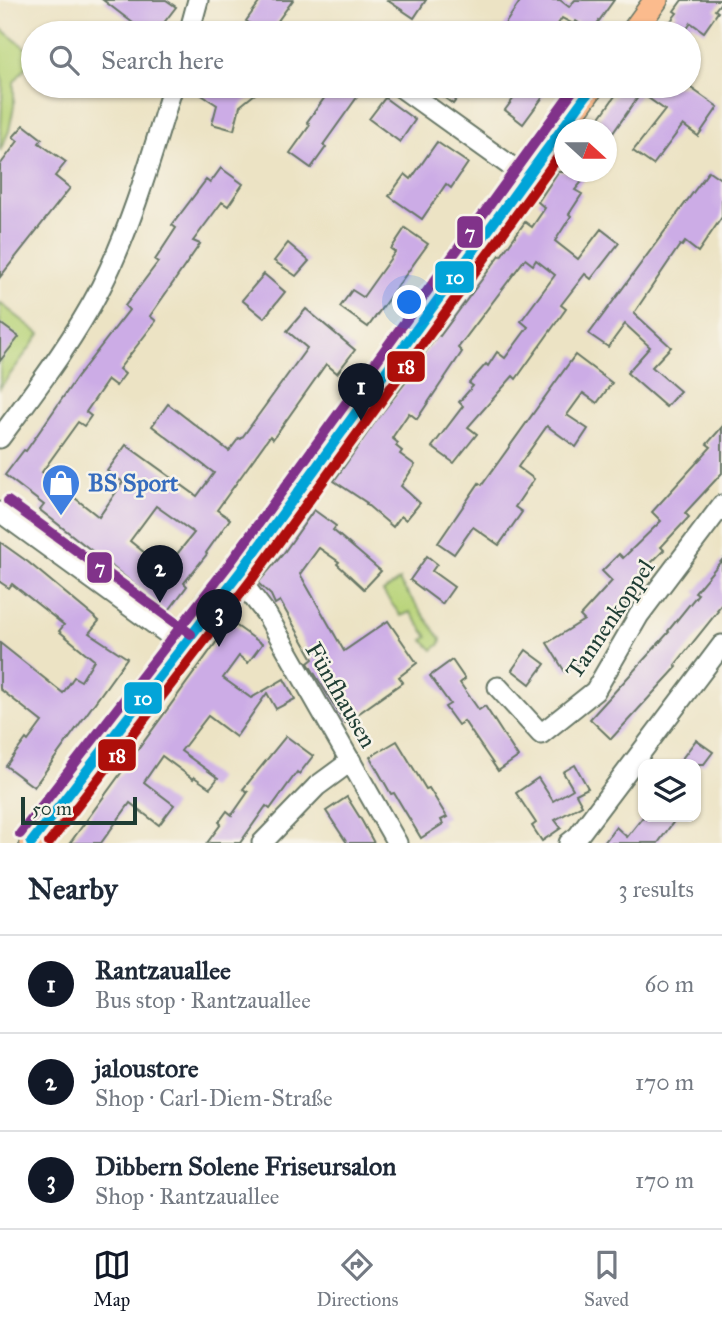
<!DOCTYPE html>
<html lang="en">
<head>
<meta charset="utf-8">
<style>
	body { margin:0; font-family:"IM FELL Great Primer",serif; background:#f2f2f3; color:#1f2937 }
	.controls { position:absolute; right:21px; bottom:21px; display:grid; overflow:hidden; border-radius:14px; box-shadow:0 2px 5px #0004 }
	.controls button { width:63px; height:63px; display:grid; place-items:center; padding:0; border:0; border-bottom:2px solid #e0e1e3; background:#fff; color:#1f2937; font:35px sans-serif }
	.compass { position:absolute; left:554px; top:119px; width:63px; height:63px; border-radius:50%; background:#fff; box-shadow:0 2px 5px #0004; rotate:111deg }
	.scale { position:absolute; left:21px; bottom:18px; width:116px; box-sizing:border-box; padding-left:7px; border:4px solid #1f3d34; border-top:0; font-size:19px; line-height:24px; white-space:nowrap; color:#1f3d34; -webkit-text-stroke:5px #f7f3e8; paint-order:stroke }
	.you { position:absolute; left:410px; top:303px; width:24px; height:24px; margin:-18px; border:5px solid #fff; border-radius:50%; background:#1a73e8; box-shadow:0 0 0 10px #1a73e833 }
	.badge { display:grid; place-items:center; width:46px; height:46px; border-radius:50%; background:#111827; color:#fff; font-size:23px; font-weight:700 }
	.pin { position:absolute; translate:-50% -58px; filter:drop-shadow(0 2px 4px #0008) }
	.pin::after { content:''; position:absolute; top:37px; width:24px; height:21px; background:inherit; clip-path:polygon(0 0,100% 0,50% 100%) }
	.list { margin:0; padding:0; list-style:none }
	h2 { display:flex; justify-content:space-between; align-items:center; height:91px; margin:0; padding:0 28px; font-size:30px }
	h2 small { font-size:23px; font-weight:400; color:#747a83 }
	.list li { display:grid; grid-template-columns:46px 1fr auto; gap:21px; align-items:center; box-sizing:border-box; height:98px; padding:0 28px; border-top:2px solid #e0e1e3 }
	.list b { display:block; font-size:26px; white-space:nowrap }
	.list p { margin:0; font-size:23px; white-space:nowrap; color:#747a83 }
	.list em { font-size:23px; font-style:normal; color:#747a83 }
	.icon { flex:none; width:38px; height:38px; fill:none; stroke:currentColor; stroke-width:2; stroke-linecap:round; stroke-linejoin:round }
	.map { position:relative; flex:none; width:722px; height:843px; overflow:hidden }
	.search { position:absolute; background:#fff; box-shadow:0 2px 5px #0004; left:21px; right:21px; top:21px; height:77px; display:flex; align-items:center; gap:18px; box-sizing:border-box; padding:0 24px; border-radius:38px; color:#747a83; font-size:26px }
	.sheet { height:385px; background:#fff }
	nav { display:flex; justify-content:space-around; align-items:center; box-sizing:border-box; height:98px; border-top:2px solid #e0e1e3; background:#fff; font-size:19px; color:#747a83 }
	nav a { display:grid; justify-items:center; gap:4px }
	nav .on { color:#111827 }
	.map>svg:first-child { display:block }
	.green { fill:#b9d47a; stroke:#6c8857; stroke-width:2 }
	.building { fill:#ccace6; fill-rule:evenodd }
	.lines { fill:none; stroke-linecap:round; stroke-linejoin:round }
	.minor-casing { stroke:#677766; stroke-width:23 }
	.major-casing { stroke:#677766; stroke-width:26 }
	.minor { stroke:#fff; stroke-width:19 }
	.major { stroke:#fbbb8d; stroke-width:23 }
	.bus-1-casing { stroke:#f7f3e8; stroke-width:16 }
	.bus-2-casing { stroke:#f7f3e8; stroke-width:16 }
	.bus-3-casing { stroke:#f7f3e8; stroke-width:16 }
	.bus-1 { stroke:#03a4d8; stroke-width:10 }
	.bus-2 { stroke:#ae0f0a; stroke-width:10 }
	.bus-3 { stroke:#81338a; stroke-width:10 }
	.labels { text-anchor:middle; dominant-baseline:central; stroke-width:5; stroke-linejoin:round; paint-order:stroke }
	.shop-label { font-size:24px; font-weight:bold; fill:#366cbe; stroke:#f7f3e8; text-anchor:start }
	.street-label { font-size:24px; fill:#1f3d34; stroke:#f7f3e8 }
	.line-badge { stroke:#f7f3e8; stroke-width:2.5 }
	.badge-label { font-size:19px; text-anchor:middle; font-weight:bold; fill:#fff }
</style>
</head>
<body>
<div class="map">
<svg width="722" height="843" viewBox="0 0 722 843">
	<rect width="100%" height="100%" fill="#f7f3e8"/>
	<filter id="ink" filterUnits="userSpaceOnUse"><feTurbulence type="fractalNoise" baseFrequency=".0143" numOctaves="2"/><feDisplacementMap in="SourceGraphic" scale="14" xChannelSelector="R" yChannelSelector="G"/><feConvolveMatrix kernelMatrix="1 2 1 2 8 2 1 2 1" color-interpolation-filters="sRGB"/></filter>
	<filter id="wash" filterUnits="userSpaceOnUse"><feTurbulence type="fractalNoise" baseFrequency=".00686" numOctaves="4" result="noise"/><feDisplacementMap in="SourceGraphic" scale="28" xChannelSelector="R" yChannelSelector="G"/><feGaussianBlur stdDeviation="1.57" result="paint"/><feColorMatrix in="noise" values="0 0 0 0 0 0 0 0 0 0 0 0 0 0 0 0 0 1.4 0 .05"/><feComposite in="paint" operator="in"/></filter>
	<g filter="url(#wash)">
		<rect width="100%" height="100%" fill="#ece3c4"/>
		<g class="green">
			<polygon points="0,28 33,54 33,58 14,82 14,106 9,131 0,151 3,82 0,72"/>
			<polygon points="0,303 40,334 0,388"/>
			<polygon points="400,580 400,583 441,639 440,644 433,650 423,640 428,637 410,612 401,616 383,592"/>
		</g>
		<g id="blocks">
			<g class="building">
				<polygon points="103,0 166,0 176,7 156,33 146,33"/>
				<polygon points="261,0 293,0 269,33 242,33 249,23 246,21"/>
				<polygon points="387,0 426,0 414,18"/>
				<polygon points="521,0 560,0 569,7 575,0 614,0 591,32 576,21 573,24 562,18 552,33 499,33"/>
				<polygon points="682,0 722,0 722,1 715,10 718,12 704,32 691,23 684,33 661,33 677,13 674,11"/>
				<polygon points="205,86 265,86 240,106 234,130 212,124 217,105 200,94"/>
				<polygon points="333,86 365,86 323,145 326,147 311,168 290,153 310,125 307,122"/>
				<polygon points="429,86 466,86 453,104"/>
				<polygon points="523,86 551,86 523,124 505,110"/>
				<polygon points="622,86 688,86 718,107 698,136 683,125 653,165 633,151 665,110 641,93 610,137 606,134 606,130 599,130 594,126"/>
				<polygon points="385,98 415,120 400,142 369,119"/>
				<polygon points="24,125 42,139 39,143 66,162 55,176 70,188 0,277 0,165 18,141 13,137"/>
				<polygon points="437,142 468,163 451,188 446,184 422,219 389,196 405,174 411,179"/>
				<path d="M221,168L243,184L228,206L222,202L193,241L200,244L150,316L156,321L119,369L125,374L116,386L108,380L86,412L91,416L84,426L78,422L42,472L99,517L123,482L107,471L126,445L197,496L214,473L152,426L168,404L229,451L239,438L241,439L307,348L287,331L306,309L355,350L337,373L326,364L273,439L270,436L217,510L230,519L206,553L207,554L184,583L187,586L167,613L145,598L147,594L40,510L44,505L5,475L24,450L26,451L77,377L129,310L125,306L158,262L155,260L176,228L172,225L206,180L210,183ZM156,506L194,533L165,569L130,541Z"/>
				<polygon points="709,171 722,180 722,217 698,252 685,242 682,246 680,245 634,313 671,347 652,367 680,391 666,407 627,373 650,347 625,324 608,347 589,334"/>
				<polygon points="558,172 590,172 575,190 582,194 569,214 571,216 555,241 578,259 601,229 619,243 591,279 585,274 561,305 566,309 516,379 513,376 468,427 477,434 454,463 432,447 463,406 459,402 473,386 469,383 486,364 488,366 497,352 505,358 528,327 521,321 555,275 536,260 533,265 525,259 458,348 462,352 417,419 409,413 392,438 398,443 396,446 402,451 400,454 415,465 401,486 420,503 406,520 401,516 393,527 366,504 367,503 334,481 378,418 422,361 420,360 438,335 440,336 500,255 501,256 525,222 532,227 545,208 538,202"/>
				<polygon points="405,228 428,244 368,327 340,307 352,290 363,297 395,252 391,249"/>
				<polygon points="288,243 309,261 296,276 274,261"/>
				<polygon points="264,274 285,292 264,318 242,300"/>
				<polygon points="0,323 19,337 0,361"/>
				<polygon points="575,355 612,383 597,403 583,393 567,415 588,429 576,447 547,426 518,467 534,479 515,507 522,512 499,545 473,527 454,554 438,543 479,483 482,485"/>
				<polygon points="722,427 722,473 685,513 689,517 661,547 664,550 640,574 644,578 622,601 627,605 587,649 591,656 565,672 547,643 584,620 580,616 612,581 602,571 619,554 623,558 661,521 652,512 711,447 707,444"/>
				<polygon points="314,510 336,526 333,530 381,571 364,589 337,564 339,562 319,548 300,574 344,651 388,621 417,663 399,677 403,682 345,723 308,663 313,659 280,601 275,604 271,595 258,583 283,554"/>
				<polygon points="0,542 28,562 99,621 89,633 127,658 34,787 6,766 26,739 28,741 42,722 0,689 0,643 63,693 74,677 81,681 94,660 59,631 64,625 12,584 9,588 0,582"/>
				<polygon points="427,556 437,564 432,571 454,587 442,604 410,580"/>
				<polygon points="722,560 722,604 717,610 718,611 675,665 677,667 611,739 590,719 669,632 668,631 698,594 695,592"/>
				<polygon points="231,622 262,644 248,663 239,656 223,678 251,698 284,679 295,699 276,709 267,693 236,737 208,716 181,751 218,778 210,788 194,777 193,779 162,756 144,782 174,805 159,825 130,803 101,843 70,843"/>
				<polygon points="526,650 545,664 530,684 512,670"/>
				<polygon points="452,660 465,679 460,683 479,710 485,706 518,757 498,771 464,721 458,725 445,707 450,704 430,676"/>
				<polygon points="286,736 313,756 299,774 297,772 270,809 266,806 240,843 207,843 221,824 219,822 227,811 232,815 248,792 243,789"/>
				<polygon points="696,740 713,752 704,764 678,764"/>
				<polygon points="397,741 426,789 429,788 447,817 441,820 443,824 421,838 394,793 391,794 370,757"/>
				<polygon points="575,765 588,788 576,794 582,805 555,820 561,828 542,841 532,826 536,823 516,793 538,778 553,801 573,789 563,772"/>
				<polygon points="347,797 362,821 374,843 347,843 326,811"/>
				<polygon points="643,817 677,817 658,843 604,843 616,827 627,837"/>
			</g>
		</g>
	</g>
	<g filter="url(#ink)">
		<use href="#blocks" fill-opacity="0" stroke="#677766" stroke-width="2"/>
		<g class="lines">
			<defs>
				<g id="minor">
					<polyline points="322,31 325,33"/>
					<polyline points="189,33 198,0"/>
					<polyline points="399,86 526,177"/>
					<path d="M0,438C36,389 73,341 101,287C133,223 152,154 173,86"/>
					<polyline points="0,512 183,645"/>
					<polyline points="237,576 267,615 397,843"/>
					<polyline points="498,687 541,734 595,691 639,615 722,505"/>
					<polyline points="262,843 317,786 351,761"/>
					<polyline points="569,843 578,836 722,645"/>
				</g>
				<g id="major">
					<polyline points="632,33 656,0"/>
					<polyline points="31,843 241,571 593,86"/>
				</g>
			</defs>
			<use href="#minor" class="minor-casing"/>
			<use href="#major" class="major-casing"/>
			<use href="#minor" class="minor"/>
			<use href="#major" class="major"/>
			<defs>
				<polyline id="bus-1" points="31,843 241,571 593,86"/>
				<polyline id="bus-2" points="49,843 252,579 564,149"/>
				<g id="bus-3">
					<polyline points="8,501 191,634"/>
					<polyline points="20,834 230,563 576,86"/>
				</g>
			</defs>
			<use href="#bus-1" class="bus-1-casing"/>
			<use href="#bus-2" class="bus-2-casing"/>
			<use href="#bus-3" class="bus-3-casing"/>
			<use href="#bus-1" class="bus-1"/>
			<use href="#bus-2" class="bus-2"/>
			<use href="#bus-3" class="bus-3"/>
		</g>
	</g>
	<defs>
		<symbol id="shop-pin" viewBox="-11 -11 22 30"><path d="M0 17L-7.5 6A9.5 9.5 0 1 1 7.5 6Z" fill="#3f7fe0" stroke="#f7f3e8"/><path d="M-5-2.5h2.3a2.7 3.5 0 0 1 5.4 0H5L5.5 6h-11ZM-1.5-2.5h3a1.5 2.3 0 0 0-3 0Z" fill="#fff"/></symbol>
	</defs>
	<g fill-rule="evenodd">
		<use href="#shop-pin" x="39" y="461" width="44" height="60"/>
	</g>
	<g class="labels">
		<g class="shop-label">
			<text x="88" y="483">BS Sport</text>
		</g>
		<g class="street-label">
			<text transform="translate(610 619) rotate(-56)">Tannenkoppel</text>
			<text transform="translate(341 695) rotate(60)">Fünfhausen</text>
		</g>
	</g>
	<g class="line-badge">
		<rect x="456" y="215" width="28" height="34" rx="7" fill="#81338a"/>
		<rect x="434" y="260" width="41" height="34" rx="7" fill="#03a4d8"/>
		<rect x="386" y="350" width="40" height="33" rx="7" fill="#ae0f0a"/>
		<rect x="86" y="551" width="27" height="33" rx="7" fill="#81338a"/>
		<rect x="123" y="681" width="40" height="34" rx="7" fill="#03a4d8"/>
		<rect x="97" y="738" width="40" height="34" rx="7" fill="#ae0f0a"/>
	</g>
	<g class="badge-label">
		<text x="470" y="239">7</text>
		<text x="455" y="284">10</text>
		<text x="406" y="373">18</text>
		<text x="100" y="574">7</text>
		<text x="143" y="705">10</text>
		<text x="117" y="762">18</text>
	</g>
</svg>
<div class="controls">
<button><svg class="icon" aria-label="layers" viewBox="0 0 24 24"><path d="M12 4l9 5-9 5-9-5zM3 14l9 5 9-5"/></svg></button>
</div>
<svg class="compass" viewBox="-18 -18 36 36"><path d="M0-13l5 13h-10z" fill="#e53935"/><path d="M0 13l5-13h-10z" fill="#747a83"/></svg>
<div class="scale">50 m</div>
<div class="you"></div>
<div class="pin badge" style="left:361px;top:421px">1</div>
<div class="pin badge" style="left:160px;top:603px">2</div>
<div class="pin badge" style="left:219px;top:647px">3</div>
<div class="search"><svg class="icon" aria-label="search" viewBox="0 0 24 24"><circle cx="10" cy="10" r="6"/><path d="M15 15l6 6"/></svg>Search here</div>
</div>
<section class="sheet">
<h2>Nearby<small>3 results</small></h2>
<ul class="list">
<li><span class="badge">1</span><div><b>Rantzauallee</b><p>Bus stop · Rantzauallee</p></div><em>60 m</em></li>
<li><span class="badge">2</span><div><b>jaloustore</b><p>Shop · Carl-Diem-Straße</p></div><em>170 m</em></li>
<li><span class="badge">3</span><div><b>Dibbern Solene Friseursalon</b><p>Shop · Rantzauallee</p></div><em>170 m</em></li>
</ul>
</section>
<nav>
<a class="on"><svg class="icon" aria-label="map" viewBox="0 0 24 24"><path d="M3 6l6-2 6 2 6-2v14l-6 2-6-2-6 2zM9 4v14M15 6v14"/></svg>Map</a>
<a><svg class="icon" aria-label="directions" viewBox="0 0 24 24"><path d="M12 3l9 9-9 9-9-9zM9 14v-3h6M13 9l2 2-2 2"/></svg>Directions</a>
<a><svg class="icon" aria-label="saved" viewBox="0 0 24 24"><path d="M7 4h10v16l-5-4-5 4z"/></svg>Saved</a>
</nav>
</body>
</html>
